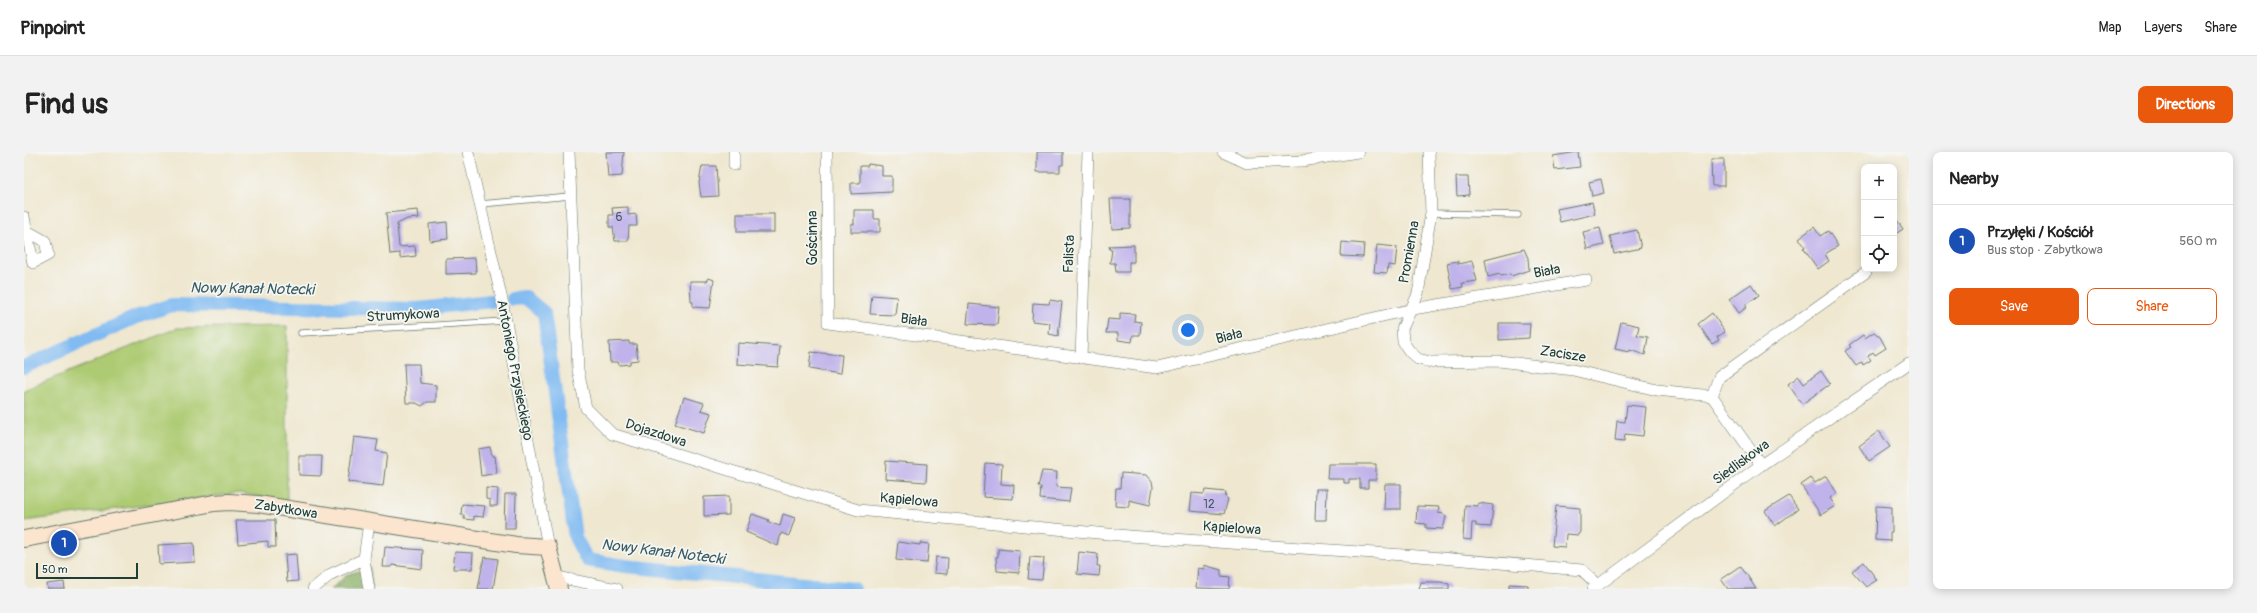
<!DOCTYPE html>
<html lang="en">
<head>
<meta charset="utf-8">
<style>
	body { margin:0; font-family:Pangolin,sans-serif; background:#f2f2f2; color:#222 }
	.controls { position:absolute; right:12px; top:12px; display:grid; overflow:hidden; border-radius:8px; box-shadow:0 2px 10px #0003 }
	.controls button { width:36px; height:36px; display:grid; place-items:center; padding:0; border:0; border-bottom:1px solid #e0e0e0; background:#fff; color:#222; font:20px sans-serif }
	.scale { position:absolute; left:12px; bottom:10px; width:102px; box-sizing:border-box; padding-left:4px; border:2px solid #1f3d34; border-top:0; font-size:11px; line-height:14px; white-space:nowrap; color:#1f3d34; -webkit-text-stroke:3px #f6f6f2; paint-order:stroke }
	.you { position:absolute; left:1164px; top:178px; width:14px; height:14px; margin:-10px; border:3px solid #fff; border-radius:50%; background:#1a73e8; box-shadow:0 0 0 6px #1a73e833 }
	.badge { display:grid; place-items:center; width:26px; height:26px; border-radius:50%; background:#ea580c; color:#fff; font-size:13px; font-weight:700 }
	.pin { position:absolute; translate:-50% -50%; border:2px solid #fff; box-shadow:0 1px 4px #0006 }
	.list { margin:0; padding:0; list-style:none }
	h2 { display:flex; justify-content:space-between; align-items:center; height:52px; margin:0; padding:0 16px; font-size:17px }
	h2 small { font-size:13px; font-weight:400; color:#767676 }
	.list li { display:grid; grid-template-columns:26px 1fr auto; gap:12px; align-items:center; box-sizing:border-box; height:72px; padding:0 16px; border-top:1px solid #e0e0e0 }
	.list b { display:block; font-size:15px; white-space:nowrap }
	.list p { margin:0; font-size:13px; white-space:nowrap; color:#767676 }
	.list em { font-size:13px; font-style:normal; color:#767676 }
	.actions { display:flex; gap:8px; padding:12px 16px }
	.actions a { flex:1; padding:9px 0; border:1px solid #ea580c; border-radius:8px; text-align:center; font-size:14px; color:#ea580c }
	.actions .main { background:#ea580c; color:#fff }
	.icon { flex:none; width:22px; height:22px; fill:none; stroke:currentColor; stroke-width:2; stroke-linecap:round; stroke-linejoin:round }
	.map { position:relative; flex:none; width:1885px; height:437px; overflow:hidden; border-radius:8px }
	header { display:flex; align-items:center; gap:24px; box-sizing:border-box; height:56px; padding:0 20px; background:#fff; border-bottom:1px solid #e0e0e0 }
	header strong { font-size:19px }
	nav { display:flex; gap:22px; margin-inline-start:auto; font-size:14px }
	.intro { display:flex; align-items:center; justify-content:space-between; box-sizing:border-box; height:96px; padding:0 24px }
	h1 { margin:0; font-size:28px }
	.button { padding:10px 18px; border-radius:8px; background:#ea580c; color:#fff; font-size:14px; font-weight:700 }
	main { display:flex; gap:24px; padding:0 24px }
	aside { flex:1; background:#fff; border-radius:8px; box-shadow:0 2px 10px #0003 }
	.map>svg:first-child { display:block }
	.green { fill:#adcb72; stroke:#668453 }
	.forest { fill:#8aaf64; stroke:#54764c }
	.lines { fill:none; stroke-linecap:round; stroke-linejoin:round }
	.canal { stroke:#81bbf2; stroke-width:14 }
	.building { fill:#c0b2ea }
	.lane-casing { stroke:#68786a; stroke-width:7 }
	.street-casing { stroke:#68786a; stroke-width:12 }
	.secondary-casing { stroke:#68786a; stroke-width:18 }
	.lane { stroke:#fff; stroke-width:5.5 }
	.street { stroke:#fff; stroke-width:11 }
	.secondary { stroke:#fbe5cf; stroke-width:16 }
	.labels { text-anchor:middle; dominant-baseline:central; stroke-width:3.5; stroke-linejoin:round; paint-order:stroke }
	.number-label { font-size:12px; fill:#475a62 }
	.street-label { font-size:14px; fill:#1f3d34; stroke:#f6f6f2 }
	.water-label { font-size:15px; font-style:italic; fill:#385c64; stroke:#f6f6f2 }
</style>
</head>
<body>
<header>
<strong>Pinpoint</strong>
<nav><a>Map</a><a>Layers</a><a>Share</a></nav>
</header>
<div class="intro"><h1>Find us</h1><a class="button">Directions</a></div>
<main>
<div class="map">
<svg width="1885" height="437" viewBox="0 0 1885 437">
	<rect width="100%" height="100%" fill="#f6f6f2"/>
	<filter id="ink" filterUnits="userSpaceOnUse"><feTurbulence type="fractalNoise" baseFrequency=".025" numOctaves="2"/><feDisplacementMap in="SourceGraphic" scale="8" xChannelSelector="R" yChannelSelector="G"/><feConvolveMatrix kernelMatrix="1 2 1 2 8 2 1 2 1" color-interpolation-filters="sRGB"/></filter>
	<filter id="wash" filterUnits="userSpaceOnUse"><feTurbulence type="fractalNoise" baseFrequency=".012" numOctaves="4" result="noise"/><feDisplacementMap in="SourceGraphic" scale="16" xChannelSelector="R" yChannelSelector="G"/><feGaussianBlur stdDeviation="0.9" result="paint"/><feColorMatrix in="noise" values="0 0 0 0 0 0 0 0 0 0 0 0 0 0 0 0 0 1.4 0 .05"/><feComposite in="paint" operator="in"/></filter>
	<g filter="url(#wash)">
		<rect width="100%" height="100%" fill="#efe7cf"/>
		<polygon class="green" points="263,174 263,350 215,341 0,369 0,238 153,176"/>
		<polygon class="forest" points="346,416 348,437 307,437 324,422"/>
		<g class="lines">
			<g class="canal">
				<polyline points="489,147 502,146 520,161 551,385 563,408 601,414 830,437"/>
				<polyline points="0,215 112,165 148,153 394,157 467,149"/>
			</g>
		</g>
		<g id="blocks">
			<g class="building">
				<polygon points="582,0 600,0 598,24 584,25"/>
				<polygon points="1013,0 1039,0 1039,13 1036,13 1036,20 1013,20"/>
				<polygon points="1554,0 1556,15 1531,18 1529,4"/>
				<polygon points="1687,7 1700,7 1700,34 1688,34"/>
				<polygon points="844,12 858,14 858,24 868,24 868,40 827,42 827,31 836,31 836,14 844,14"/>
				<polygon points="678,14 692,14 694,44 677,45 675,31"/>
				<polygon points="1432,25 1444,25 1445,43 1433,44"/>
				<polygon points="1577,27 1580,41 1568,44 1565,30"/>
				<polygon points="1086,47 1106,47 1106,76 1088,77"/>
				<polygon points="1568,50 1571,62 1536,70 1533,57"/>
				<polygon points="604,55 604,63 612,62 613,74 605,74 604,89 591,89 589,75 585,75 585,63 589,63 588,56"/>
				<polygon points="394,58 395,66 383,67 373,72 375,95 391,94 392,104 376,106 376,101 366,102 362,61"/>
				<polygon points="830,58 850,58 850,67 856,67 856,80 827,80 827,72 830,72"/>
				<rect x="713" y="62" width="37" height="18"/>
				<polygon points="1870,64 1879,77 1870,83"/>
				<polygon points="423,70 424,87 406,89 405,72"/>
				<polygon points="1790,75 1796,84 1804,79 1814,94 1801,102 1805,109 1794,117 1779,96 1781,95 1775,86"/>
				<polygon points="1576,76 1580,93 1563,97 1559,80"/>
				<polygon points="1613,78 1617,96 1590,102 1586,84"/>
				<polygon points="1318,90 1340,92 1339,105 1317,104"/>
				<polygon points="1110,93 1110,110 1105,110 1105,120 1092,120 1091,111 1086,111 1088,98 1086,98 1085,94"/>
				<polygon points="1353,93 1373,95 1371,114 1364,113 1363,121 1350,120"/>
				<polygon points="1500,97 1504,106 1505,118 1487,124 1486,122 1477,124 1476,122 1464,125 1461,107"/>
				<polygon points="451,106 452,121 422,122 422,107"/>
				<polygon points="1434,109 1434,112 1448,109 1453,129 1438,131 1439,135 1428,137 1423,111"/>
				<polygon points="685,126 690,128 686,156 669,155 669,150 667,150 666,129 683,129"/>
				<polygon points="1727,132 1735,143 1721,153 1723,155 1715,161 1705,147"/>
				<polygon points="848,143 873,145 871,163 846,162"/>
				<polygon points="1026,148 1038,150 1034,184 1025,182 1026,171 1008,169 1009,151 1025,152"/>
				<polygon points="945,152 975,155 973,173 943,172"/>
				<polygon points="1096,161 1111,162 1110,169 1117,170 1116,183 1109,183 1108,190 1094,188 1094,181 1082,181 1084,167 1096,168"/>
				<polygon points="1688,161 1701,180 1693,185 1695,188 1688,192 1674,172"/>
				<polygon points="1597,170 1615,174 1613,183 1624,185 1621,203 1606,198 1605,200 1591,197"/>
				<polygon points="1475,171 1506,171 1505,186 1475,188"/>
				<polygon points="1850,180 1856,185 1862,196 1851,203 1849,200 1844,204 1847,208 1839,213 1838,210 1832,214 1821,199 1827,195 1825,193 1839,183 1841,186"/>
				<polygon points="605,189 605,192 612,192 614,208 606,209 606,212 595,213 594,210 586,210 585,190"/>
				<polygon points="714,191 756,194 754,215 713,212"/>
				<polygon points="787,200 818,203 816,222 785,217"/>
				<polygon points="380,212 395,212 396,231 412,233 412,250 403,250 398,254 392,251 382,251"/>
				<polygon points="1797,219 1806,232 1778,252 1764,232 1775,224 1780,231"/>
				<polygon points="660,245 680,251 677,258 687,261 680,281 651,272"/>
				<polygon points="1603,253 1622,255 1619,284 1601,282 1600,290 1591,289 1593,269 1601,270"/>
				<polygon points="1855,279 1866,295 1845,309 1835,294"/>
				<polygon points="330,285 354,288 352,299 363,301 359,334 324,330"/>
				<polygon points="466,295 468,304 471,304 473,321 457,324 454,297"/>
				<polygon points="275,304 298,304 297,324 275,323"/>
				<polygon points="862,309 903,312 902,330 861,327"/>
				<polygon points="961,311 978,312 977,332 990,333 989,347 959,345"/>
				<polygon points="1304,312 1352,312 1352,328 1344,328 1344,336 1336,336 1336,327 1325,327 1325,331 1320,331 1320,327 1303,327"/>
				<polygon points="1018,319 1033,320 1032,335 1047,336 1045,350 1016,347 1017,335 1014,335"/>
				<polygon points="1097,321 1123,323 1128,329 1129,335 1126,353 1105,348 1105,355 1091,354 1092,336 1096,336"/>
				<polygon points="1802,324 1813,341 1806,346 1811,354 1797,363 1777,333 1787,326 1791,331"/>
				<polygon points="1361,332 1377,332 1377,357 1360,357"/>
				<polygon points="462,336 474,337 473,354 466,354 466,348 462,347"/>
				<polygon points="1292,337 1303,337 1302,368 1291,368"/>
				<polygon points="1181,338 1202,340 1201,345 1204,347 1200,362 1166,359 1168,341 1180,342"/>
				<polygon points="481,342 492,342 491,376 480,376"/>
				<polygon points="705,344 705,363 680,364 680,345"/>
				<polygon points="1765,344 1774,357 1751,374 1741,359"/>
				<polygon points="1454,351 1469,353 1467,375 1452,374 1452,371 1448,371 1447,388 1439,387 1441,353 1454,354"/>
				<polygon points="438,352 461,354 459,365 450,364 450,368 440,367 440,363 437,363"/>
				<polygon points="1393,354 1415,355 1414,361 1420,362 1422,365 1419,377 1402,376 1402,372 1392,371"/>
				<polygon points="1532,354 1556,356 1556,380 1554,383 1542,382 1541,395 1528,394"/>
				<polygon points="1852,354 1868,355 1868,380 1866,380 1866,389 1851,388"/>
				<polygon points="728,362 745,368 744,370 756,374 759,362 771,366 765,384 757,381 754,394 722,380"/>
				<polygon points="212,368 251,368 252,395 244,395 244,389 214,392"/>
				<polygon points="874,390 896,393 896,391 905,392 903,411 872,408"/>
				<polygon points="170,391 171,410 135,412 134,393"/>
				<polygon points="361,395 399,398 398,417 368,413 368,415 359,415"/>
				<polygon points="974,397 996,399 995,421 973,419 972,405 974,405"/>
				<polygon points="431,400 449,401 448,417 429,417"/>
				<polygon points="1055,400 1074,402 1073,414 1076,414 1075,424 1053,422"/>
				<polygon points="272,402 274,429 263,430 261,403"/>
				<polygon points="460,405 474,407 469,437 454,437"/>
				<polygon points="912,405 924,406 923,422 910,421"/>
				<polygon points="1006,405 1020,406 1018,428 1004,427"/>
				<polygon points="1840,410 1853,428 1842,435 1828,419"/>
				<polygon points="1180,413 1197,418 1197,424 1206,425 1205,437 1172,436 1174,416 1180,417"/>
				<polygon points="1716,414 1723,423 1732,437 1704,437 1697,427"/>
				<polygon points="40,430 41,437 24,437 23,432"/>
				<polygon points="1397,430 1417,430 1425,432 1425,437 1395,437"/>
				<polygon points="1485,432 1504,433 1504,437 1485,437"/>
			</g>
		</g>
	</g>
	<g filter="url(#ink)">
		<use href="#blocks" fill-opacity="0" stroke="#68786a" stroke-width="1"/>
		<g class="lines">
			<defs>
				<g id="lane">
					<polyline points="456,52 546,44"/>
					<polyline points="1407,61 1494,63"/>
					<polyline points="277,181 482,169"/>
				</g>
				<g id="street">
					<polyline points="444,0 478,148 524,395"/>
					<polyline points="545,0 554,218 562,256 588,282 834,358 1105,384 1394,404 1558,418 1574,433"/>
					<polyline points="803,0 804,171 1133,216 1389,157 1562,128"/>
					<polyline points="1199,0 1223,11 1278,9 1334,0"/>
					<polyline points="1405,0 1407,61 1394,142 1378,177 1379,190 1386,200 1394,207 1407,210 1475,209 1549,218 1633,238 1688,244"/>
					<polyline points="710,13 710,0"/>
					<polyline points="0,65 9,111 24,103 21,89 3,79"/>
					<polyline points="1057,206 1064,0"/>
					<polyline points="1737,313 1688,244 1695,225 1842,120"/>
					<polyline points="340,407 345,437"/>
					<polyline points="533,425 593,437"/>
					<polyline points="289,437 307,422 340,407 345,370"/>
					<polyline points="1569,437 1737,313 1885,211"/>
				</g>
				<polyline id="secondary" points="0,387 190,351 205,350 234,352 492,393 524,395 535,437"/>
			</defs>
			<use href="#lane" class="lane-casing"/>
			<use href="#street" class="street-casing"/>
			<use href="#secondary" class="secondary-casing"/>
			<use href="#lane" class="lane"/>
			<use href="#street" class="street"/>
			<use href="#secondary" class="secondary"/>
		</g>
	</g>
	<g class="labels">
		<g class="number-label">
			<text x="595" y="65">6</text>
			<text x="1185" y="352">12</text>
		</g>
		<g class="street-label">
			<text transform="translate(788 86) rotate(-90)">Gościnna</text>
			<text transform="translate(1385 100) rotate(-80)">Promienna</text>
			<text transform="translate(1045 102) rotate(-88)">Falista</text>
			<text transform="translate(1523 119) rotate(-10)">Biała</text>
			<text transform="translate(379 163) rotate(-3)">Strumykowa</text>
			<text transform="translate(890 168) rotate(8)">Biała</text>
			<text transform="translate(1205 184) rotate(-13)">Biała</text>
			<text transform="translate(1539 202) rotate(9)">Zacisze</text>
			<text transform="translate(491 218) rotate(79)">Antoniego Przysieckiego</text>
			<text transform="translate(632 281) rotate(18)">Dojazdowa</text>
			<text transform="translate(1717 310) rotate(-36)">Siedliskowa</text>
			<text transform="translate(885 348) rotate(5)">Kąpielowa</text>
			<text transform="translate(262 357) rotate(9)">Zabytkowa</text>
			<text transform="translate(1208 376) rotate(4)">Kąpielowa</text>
		</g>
		<g class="water-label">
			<text transform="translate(228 137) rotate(1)">Nowy Kanał Notecki</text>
			<text transform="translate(639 400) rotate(7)">Nowy Kanał Notecki</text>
		</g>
	</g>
</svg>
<div class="controls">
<button>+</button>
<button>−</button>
<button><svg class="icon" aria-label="locate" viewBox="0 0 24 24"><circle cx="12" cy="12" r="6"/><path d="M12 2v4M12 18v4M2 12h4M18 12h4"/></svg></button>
</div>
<div class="scale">50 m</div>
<div class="you"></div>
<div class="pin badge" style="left:40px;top:391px;background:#1a4fb4">1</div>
</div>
<aside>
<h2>Nearby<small></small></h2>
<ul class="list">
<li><span class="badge" style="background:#1a4fb4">1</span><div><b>Przyłęki / Kościół</b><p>Bus stop · Zabytkowa</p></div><em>560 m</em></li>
</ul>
<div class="actions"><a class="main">Save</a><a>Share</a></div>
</aside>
</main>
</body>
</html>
